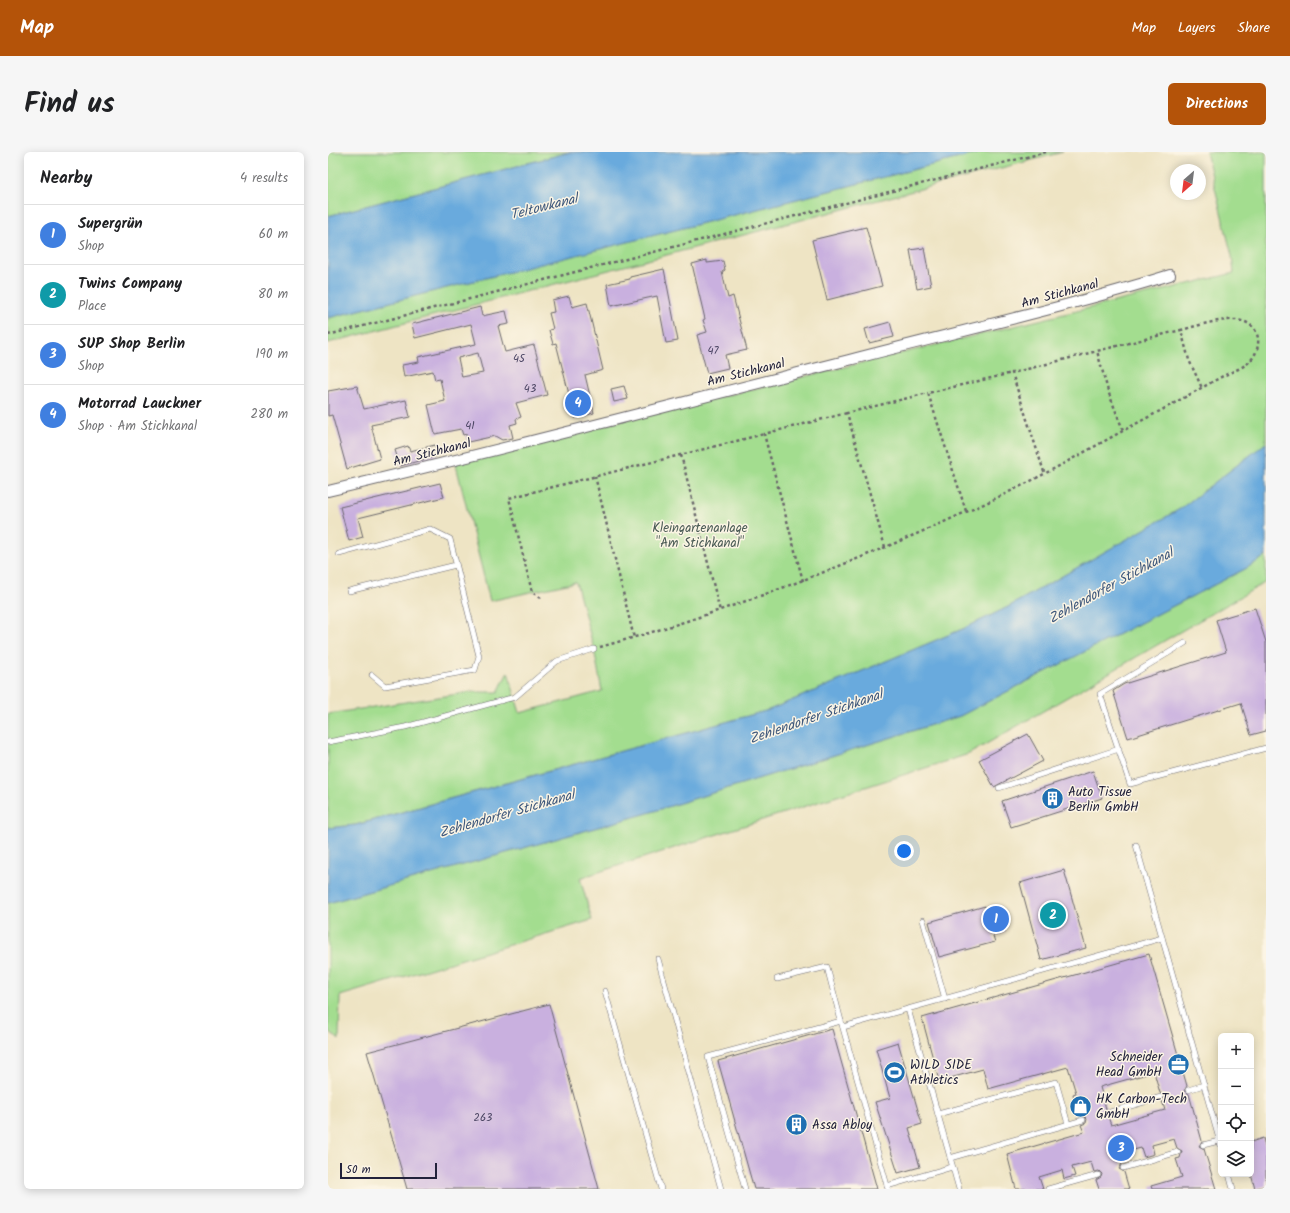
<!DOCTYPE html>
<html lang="en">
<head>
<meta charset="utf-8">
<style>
	body { margin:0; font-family:Kalam,sans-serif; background:#f6f6f6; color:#202124 }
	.controls { position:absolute; right:12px; bottom:12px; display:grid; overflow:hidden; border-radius:6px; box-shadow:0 2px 10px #0003 }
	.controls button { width:36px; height:36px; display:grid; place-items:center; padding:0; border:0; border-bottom:1px solid #e0e0e0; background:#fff; color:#202124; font:20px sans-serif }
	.compass { position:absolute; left:842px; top:12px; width:36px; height:36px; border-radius:50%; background:#fff; box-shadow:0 2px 10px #0003; rotate:208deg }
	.scale { position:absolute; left:12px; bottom:10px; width:97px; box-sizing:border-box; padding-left:4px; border:2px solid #22223b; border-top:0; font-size:11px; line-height:14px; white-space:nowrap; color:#22223b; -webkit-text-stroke:3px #fcf5e5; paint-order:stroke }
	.you { position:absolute; left:576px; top:699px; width:14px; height:14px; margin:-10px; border:3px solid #fff; border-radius:50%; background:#1a73e8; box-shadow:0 0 0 6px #1a73e833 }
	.badge { display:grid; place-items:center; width:26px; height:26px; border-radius:50%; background:#b45309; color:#fff; font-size:13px; font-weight:700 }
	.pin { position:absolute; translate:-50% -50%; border:2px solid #fff; box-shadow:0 1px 4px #0006 }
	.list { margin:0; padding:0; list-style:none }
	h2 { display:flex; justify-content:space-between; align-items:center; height:52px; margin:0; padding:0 16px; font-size:17px }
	h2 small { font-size:13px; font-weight:400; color:#757577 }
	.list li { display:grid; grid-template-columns:26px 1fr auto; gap:12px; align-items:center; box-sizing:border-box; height:60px; padding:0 16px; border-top:1px solid #e0e0e0 }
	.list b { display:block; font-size:15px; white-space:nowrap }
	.list p { margin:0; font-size:13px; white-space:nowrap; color:#757577 }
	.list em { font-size:13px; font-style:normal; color:#757577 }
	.icon { flex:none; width:22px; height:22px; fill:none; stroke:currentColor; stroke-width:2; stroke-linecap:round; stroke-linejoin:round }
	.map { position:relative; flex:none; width:938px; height:1037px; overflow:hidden; border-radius:6px }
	header { display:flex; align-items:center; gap:24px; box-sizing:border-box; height:56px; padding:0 20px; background:#b45309; color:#fff }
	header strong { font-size:19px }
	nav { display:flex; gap:22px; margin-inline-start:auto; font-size:14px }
	.intro { display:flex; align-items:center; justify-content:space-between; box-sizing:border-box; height:96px; padding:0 24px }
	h1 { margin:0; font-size:28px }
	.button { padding:10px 18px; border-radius:6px; background:#b45309; color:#fff; font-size:14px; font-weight:700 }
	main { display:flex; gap:24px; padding:0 24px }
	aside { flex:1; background:#fff; border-radius:6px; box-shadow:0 2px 10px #0003 }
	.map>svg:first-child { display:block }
	.green { fill:#a3dd8f; stroke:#628065 }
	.water { fill:#69aadd; stroke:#46668c }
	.building { fill:#c9b0df; fill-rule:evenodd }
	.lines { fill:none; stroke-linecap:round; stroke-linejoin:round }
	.service-casing { stroke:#69666b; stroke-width:6 }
	.minor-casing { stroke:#69666b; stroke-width:12 }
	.path { stroke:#69666b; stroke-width:2.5; stroke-dasharray:3 3; stroke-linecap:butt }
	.service { stroke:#fff; stroke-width:5 }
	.minor { stroke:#fff; stroke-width:10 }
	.labels { text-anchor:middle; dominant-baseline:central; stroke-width:3; stroke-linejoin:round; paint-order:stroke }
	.number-label { font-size:11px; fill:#4c4664 }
	.street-label { font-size:13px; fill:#22223b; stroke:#fcf5e5 }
	.park-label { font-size:13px; fill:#495a54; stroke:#fcf5e5 }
	.poi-label { font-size:13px; fill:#22223b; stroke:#fcf5e5; text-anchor:start }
	.water-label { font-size:14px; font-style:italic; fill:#3e587c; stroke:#fcf5e5 }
</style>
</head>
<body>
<header>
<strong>Map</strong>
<nav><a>Map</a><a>Layers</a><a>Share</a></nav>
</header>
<div class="intro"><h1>Find us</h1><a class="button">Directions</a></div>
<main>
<aside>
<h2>Nearby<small>4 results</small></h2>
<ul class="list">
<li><span class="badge" style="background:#3f7fe0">1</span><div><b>Supergrün</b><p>Shop</p></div><em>60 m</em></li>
<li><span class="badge" style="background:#0f9aa8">2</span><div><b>Twins Company</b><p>Place</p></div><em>80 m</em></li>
<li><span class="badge" style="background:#3f7fe0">3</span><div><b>SUP Shop Berlin</b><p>Shop</p></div><em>190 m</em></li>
<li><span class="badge" style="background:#3f7fe0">4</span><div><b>Motorrad Lauckner</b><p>Shop · Am Stichkanal</p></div><em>280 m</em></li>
</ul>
</aside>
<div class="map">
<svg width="938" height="1037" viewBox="0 0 938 1037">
	<rect width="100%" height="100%" fill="#fcf5e5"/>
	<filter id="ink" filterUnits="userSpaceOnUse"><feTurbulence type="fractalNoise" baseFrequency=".025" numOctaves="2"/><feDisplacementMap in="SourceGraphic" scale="8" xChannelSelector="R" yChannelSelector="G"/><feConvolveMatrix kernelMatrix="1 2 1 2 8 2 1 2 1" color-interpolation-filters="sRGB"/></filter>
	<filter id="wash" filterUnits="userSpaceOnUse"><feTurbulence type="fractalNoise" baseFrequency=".012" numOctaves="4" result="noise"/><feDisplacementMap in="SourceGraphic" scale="16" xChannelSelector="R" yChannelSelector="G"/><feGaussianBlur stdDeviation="0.9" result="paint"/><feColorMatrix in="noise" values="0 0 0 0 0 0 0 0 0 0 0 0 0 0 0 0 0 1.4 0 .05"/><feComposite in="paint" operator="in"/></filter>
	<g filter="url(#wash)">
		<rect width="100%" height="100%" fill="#eee4c4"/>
		<g class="green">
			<polygon points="0,0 242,0 0,64"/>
			<polygon points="655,0 735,0 0,191 0,166"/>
			<polygon points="878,0 938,0 938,291 852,357 680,455 637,476 441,558 27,673 0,676 0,562 143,540 170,540 180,520 192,561 274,539 266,497 248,430 162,449 127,309 906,121 904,104"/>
			<polygon points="938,404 938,430 641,602 252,726 264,768 12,844 11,888 0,878 0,751 320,661 632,564 917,417"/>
		</g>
		<g class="water">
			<polygon points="242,0 655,0 0,166 0,64"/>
			<polygon points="938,291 938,404 917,417 632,564 320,661 0,751 0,676 28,673 441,558 637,476 680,455 852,357"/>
		</g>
		<g id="blocks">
			<g class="building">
				<polygon points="538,75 554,134 499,148 484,88"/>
				<polygon points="596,96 603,134 589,137 582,98"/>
				<polygon points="379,108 379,111 395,109 397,118 394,120 400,146 405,144 419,198 397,203 400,216 379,221 369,183 379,180 375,168 377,167 364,112"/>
				<polygon points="336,117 350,189 338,191 329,144 283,154 279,132 302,127 302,125"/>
				<polygon points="241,144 244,155 259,151 275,218 257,223 266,261 247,266 228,191 225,192 221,178 225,177 221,161 226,160 224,148"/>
				<path d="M152,155L154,164L178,159L181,172L170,174L177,200L206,193L219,243L188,251L193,265L188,267L189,271L182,273L185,286L174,288L167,284L140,290L138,282L135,283L133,277L107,282L100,253L117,249L112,227L107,228L105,219L76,225L74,213L91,210L90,205L148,192L143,172L87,186L84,172ZM150,201L155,221L134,225L130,206Z"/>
				<polygon points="562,170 566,185 541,191 537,177"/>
				<polygon points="29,234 36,257 78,248 82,265 43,273 52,307 19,317 4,263 0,264 0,239"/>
				<polygon points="296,234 300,247 286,250 283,237"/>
				<polygon points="107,293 109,304 72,314 67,298 80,294 82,299"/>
				<polygon points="112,331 116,345 30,366 35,385 21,389 12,355"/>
				<polygon points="927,456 938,490 938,579 923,583 913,551 800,586 785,539 796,532 898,500 888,468"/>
				<polygon points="700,582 715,609 666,635 651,608"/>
				<polygon points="765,619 774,646 683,675 674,649"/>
				<polygon points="736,718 758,796 713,808 692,731"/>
				<polygon points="657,754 659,761 671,758 677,780 665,784 667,790 611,805 601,770"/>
				<path d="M821,802L859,934L856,939L861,942L874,989L871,994L876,997L888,1037H824L823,1034L854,1025L848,1007L852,1006L854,999L849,996L846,987L824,993L826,1002L816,1005L813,996L791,1002L794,1012L791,1017L796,1020L801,1037H771L768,1028L773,1025L774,1022L771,1019L766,1020L763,1010L744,1015L747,1024L736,1027L734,1018L711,1025L715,1037H688L679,1002L756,980L753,973L758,971L759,967L756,964L751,965L745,942L748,941L740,915L660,937L655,917L611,929L594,866ZM826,920L832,941L837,944L834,949L837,958L783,973L780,965L775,962L778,957L772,935Z"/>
				<polygon points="221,852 271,1037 79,1037 39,900"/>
				<polygon points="504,877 549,1037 426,1037 390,909"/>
				<polygon points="570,890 594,972 581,976 592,1015 570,1021 547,950 562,946 548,897"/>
				<polygon points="935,986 938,998 938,1034 927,1037 923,1022 923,990"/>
			</g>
		</g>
	</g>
	<g filter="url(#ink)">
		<use href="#blocks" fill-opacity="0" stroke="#69666b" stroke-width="1"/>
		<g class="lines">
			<defs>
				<g id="service">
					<polyline points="11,402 102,377 122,387 151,504 147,518 57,534 44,523"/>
					<polyline points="21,439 128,413"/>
					<polyline points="857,491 772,542 802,632 938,596"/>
					<polyline points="0,590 77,575 187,545 229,509 266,497"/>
					<polyline points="671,636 791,597"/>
					<polyline points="808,693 893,994"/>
					<polyline points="595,768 617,847"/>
					<polyline points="330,807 393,1037"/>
					<polyline points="449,827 499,815 513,869"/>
					<polyline points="277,839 333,1037"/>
					<polyline points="580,857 631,1037"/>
					<polyline points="515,875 834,786"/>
					<polyline points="860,938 876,933"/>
					<polyline points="779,961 833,945"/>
					<polyline points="610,962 728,930 740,972"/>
					<polyline points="875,993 891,989"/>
					<polyline points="622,1006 755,968"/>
					<polyline points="795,1016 850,1000"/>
					<polyline points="901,1022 905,1037"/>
					<polyline points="559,1034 624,1015"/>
					<polyline points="417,1037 380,905 513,869 560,1037"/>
					<polyline points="720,1037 770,1023"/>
				</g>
				<path id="minor" d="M0,339C174,298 347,252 521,208C628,180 736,156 842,123"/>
			</defs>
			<use href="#service" class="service-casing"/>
			<use href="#minor" class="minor-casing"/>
			<g class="path">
				<polyline points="0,183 718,0"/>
				<polyline points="795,278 780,239 769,199 853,178"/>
				<polyline points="353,303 392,459"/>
				<polyline points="716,320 684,221 769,199"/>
				<polyline points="267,324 306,486"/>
				<polyline points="638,359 600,241 684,221"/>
				<polyline points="557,395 519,261 600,241"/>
				<polyline points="475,429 436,282 519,261"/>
				<polyline points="213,446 204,440 181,346 436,282"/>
				<path d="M272,495C406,458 534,408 660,350C712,326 763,296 813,269C842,254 869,238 897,223C905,219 917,215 922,209C928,203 931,194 930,186C924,154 874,173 853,178L861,208L874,236"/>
			</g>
			<use href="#service" class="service"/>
			<use href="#minor" class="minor"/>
		</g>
	</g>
	<defs>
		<symbol id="building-disc" viewBox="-11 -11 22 22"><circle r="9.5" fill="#1f6fb2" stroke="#fcf5e5"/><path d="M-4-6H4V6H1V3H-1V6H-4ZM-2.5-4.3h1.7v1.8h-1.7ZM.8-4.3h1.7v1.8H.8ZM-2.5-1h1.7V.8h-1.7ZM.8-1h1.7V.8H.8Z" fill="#fff"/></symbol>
		<symbol id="office-disc" viewBox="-11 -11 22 22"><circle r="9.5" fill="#1f6fb2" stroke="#fcf5e5"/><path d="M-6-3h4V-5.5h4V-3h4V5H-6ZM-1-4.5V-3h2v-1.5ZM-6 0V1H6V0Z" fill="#fff"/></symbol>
		<symbol id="stadium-disc" viewBox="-11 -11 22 22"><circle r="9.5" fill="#1f6fb2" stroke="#fcf5e5"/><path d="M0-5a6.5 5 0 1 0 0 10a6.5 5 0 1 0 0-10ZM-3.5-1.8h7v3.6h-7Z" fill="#fff"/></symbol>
		<symbol id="shop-disc" viewBox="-11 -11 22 22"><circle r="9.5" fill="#1f6fb2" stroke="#fcf5e5"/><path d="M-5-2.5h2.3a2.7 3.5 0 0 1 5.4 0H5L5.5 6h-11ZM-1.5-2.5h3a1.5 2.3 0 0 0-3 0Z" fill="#fff"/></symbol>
	</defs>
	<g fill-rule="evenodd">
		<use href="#building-disc" x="712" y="634" width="25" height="25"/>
		<use href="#office-disc" x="838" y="900" width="25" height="25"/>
		<use href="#stadium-disc" x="554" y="908" width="25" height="25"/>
		<use href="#shop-disc" x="740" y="942" width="25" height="25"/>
		<use href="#building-disc" x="456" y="960" width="25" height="25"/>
	</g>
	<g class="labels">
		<g class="number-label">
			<text x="385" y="199">47</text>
			<text x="191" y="207">45</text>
			<text x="202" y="237">43</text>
			<text x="142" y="274">41</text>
			<text x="155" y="966">263</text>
		</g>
		<g class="street-label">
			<text transform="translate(732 142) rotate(-15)">Am Stichkanal</text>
			<text transform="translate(418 221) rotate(-14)">Am Stichkanal</text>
			<text transform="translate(104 301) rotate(-14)">Am Stichkanal</text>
		</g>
		<g class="park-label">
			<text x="372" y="376">Kleingartenanlage<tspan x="372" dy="15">"Am Stichkanal"</tspan></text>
		</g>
		<g class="poi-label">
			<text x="740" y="640">Auto Tissue<tspan x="740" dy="15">Berlin GmbH</tspan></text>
			<text x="834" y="905" text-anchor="end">Schneider<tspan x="834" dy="15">Head GmbH</tspan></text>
			<text x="582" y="913">WILD SIDE<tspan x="582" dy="15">Athletics</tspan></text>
			<text x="768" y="947">HK Carbon-Tech<tspan x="768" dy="15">GmbH</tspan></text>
			<text x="484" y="973">Assa Abloy</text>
		</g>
		<g class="water-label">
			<text transform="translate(216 55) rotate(-14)">Teltowkanal</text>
			<text transform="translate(783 434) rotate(-29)">Zehlendorfer Stichkanal</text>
			<text transform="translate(488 565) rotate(-19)">Zehlendorfer Stichkanal</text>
			<text transform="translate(179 662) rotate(-16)">Zehlendorfer Stichkanal</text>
		</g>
	</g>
</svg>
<div class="controls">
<button>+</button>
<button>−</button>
<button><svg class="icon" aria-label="locate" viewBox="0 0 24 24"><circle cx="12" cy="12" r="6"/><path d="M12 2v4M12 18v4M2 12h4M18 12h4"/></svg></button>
<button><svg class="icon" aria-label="layers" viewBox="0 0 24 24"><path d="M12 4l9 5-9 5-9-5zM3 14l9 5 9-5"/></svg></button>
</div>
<svg class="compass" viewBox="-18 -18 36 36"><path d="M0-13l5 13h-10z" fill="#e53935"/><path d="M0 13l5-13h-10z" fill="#757577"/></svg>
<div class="scale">50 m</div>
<div class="you"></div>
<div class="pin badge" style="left:668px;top:767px;background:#3f7fe0">1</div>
<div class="pin badge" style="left:725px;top:763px;background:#0f9aa8">2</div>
<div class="pin badge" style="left:793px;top:996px;background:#3f7fe0">3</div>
<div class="pin badge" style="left:250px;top:251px;background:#3f7fe0">4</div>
</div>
</main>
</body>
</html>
